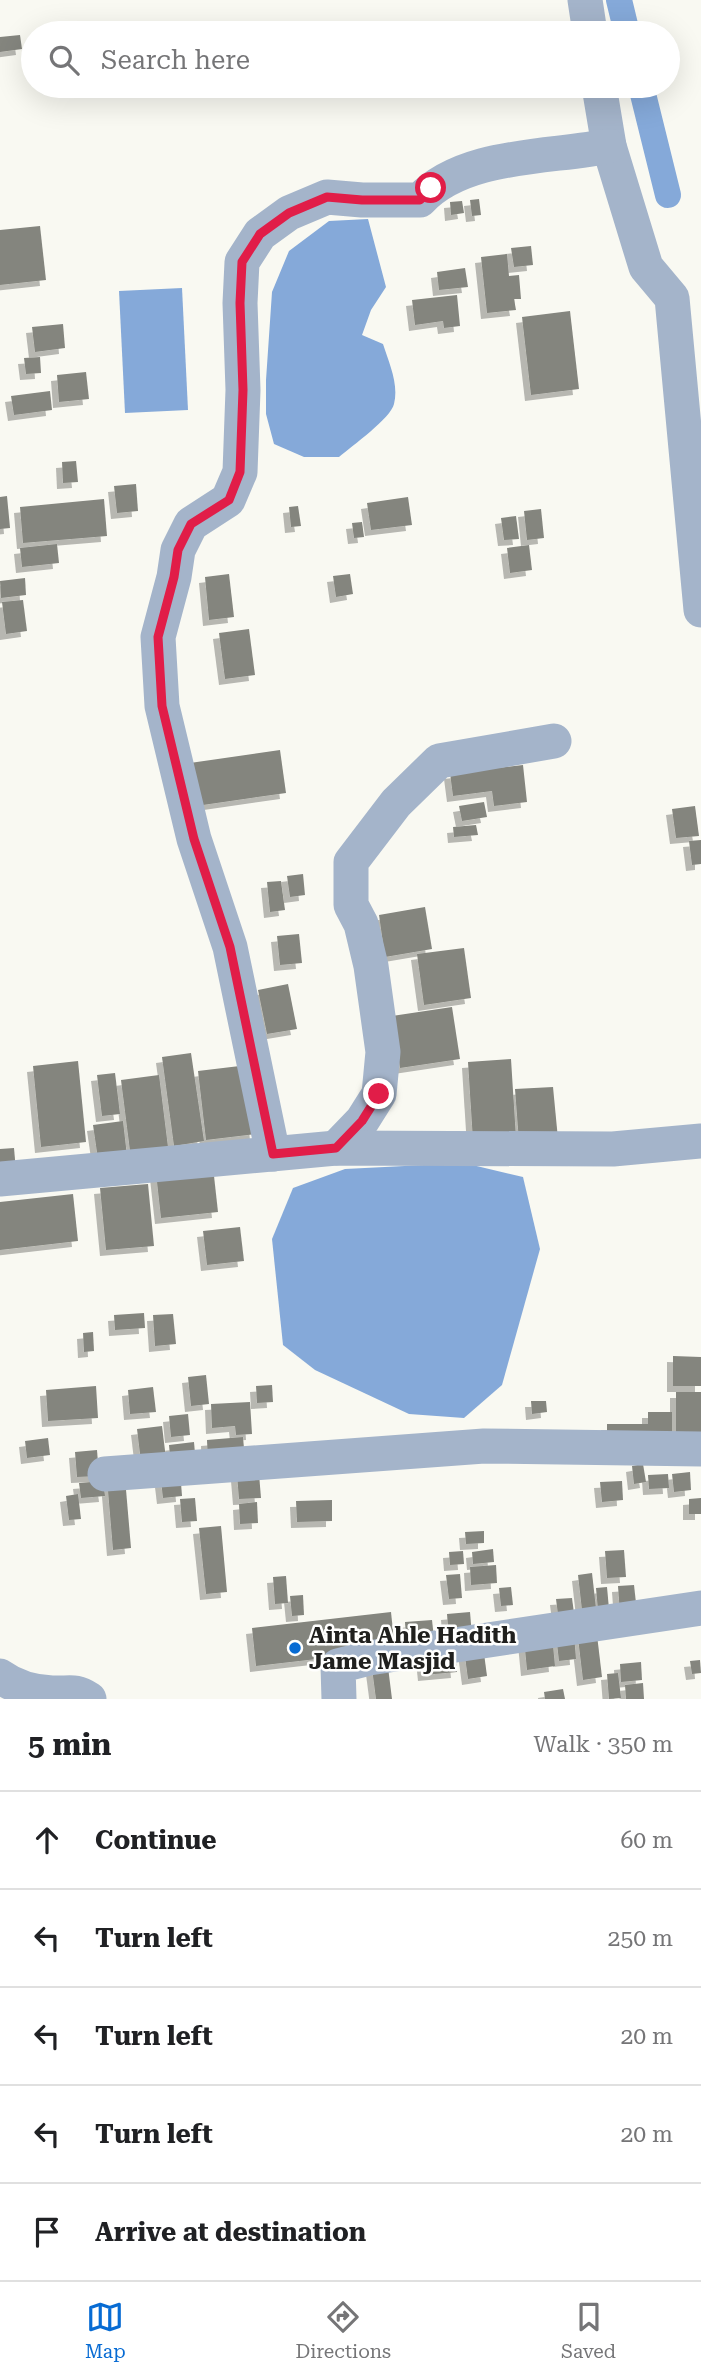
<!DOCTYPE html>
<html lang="en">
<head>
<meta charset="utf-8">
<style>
	body { margin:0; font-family:"Roboto Serif",serif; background:#f6f6f6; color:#202124 }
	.stop { position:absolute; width:21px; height:21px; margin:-16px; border:5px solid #e11d48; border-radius:50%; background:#fff }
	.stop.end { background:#e11d48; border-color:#fff; box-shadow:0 2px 7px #0008 }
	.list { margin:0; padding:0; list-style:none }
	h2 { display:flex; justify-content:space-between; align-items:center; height:91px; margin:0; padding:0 28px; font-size:30px }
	h2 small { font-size:23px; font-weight:400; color:#757577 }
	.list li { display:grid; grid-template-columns:46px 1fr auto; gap:21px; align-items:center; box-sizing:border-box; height:98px; padding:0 28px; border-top:2px solid #e0e0e0 }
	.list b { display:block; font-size:26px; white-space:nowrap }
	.list em { font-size:23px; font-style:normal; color:#757577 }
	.icon { flex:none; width:38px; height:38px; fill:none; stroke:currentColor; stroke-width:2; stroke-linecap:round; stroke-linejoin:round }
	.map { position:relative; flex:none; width:701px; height:1699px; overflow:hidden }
	.search { position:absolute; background:#fff; box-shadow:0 7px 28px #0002; left:21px; right:21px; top:21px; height:77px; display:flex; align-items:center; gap:18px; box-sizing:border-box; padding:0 24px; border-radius:38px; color:#757577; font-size:26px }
	.sheet { height:581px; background:#fff }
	nav { display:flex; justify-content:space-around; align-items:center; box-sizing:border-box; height:98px; border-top:2px solid #e0e0e0; background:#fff; font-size:19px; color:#757577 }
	nav a { display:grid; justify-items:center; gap:4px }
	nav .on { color:#076bd3 }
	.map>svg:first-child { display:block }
	.water { fill:#85a9d9 }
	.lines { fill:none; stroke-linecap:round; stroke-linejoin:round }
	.canal { stroke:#85a9d9; stroke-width:26 }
	.building { fill:#84857e; filter:url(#shadow) }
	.minor { stroke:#a4b4ca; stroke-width:35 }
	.route { stroke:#e11d48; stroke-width:9 }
	.poi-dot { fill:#076bd3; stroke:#fffffe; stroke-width:2.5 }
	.labels { text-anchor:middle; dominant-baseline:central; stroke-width:5; stroke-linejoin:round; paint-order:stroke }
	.poi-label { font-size:23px; font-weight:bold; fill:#20201e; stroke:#fffffe; text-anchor:start }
</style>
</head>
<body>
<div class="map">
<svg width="701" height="1699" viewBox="0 0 701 1699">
	<defs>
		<filter id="shadow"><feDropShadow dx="-6" dy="6" stdDeviation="0" flood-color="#0004"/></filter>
	</defs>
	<rect width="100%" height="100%" fill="#f9f9f2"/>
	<g class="water">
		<path d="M368,219L386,287L371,310L362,335L383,344C389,363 399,384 394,404C391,418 352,446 339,457H304L274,444L266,414V380L272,292L289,251L329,221Z"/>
		<polygon points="182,288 188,410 125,413 119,291"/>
		<polygon points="464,1163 523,1177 540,1249 502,1385 464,1418 409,1414 315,1370 283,1345 272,1239 293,1188 345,1169"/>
	</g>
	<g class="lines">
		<g class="canal">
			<polyline points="619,0 627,33"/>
			<polyline points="641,86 668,195"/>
		</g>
	</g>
	<g class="building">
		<polygon points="20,35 22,49 0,52 0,37"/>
		<polygon points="479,199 481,215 472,216 470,200"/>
		<polygon points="462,201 464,213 451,215 450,202"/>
		<polygon points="40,226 46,280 0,285 0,230"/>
		<polygon points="531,246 533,265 514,267 511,248"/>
		<polygon points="507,254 509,276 519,275 521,299 514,299 516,310 487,313 481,257"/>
		<polygon points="465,268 468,287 439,290 437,272"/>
		<polygon points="457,295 460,326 444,328 443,321 415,325 412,300"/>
		<polygon points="570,311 579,389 531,395 522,317"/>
		<polygon points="63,324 65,348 35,352 32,327"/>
		<polygon points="40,357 41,373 26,374 24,358"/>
		<polygon points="86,372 89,399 59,402 57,375"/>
		<polygon points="50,391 52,410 14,415 11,396"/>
		<polygon points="76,461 78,482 63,483 62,462"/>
		<polygon points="136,484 138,511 117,513 114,486"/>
		<polygon points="7,496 10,528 0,529 0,497"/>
		<polygon points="408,497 412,525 371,530 367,503"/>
		<polygon points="104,499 107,536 23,543 20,507"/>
		<polygon points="298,506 301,526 291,527 289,507"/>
		<polygon points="541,509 544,538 527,540 524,511"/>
		<polygon points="516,516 519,539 504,540 501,518"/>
		<polygon points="362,522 364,537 354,538 352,523"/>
		<polygon points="57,544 59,563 22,567 20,548"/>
		<polygon points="529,545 532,570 510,573 507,548"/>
		<polygon points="229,574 234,617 209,620 205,577"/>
		<polygon points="350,574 353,594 336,597 333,576"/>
		<polygon points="25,578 26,595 1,598 0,581"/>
		<polygon points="23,600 27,631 6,634 2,602"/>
		<polygon points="249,629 255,675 225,679 219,633"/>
		<polygon points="280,750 286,793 196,806 190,763"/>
		<polygon points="523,765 527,802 494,806 492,791 453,796 450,773"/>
		<polygon points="484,802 487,817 462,821 459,806"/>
		<polygon points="695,806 699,836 676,838 672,809"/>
		<polygon points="476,825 478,835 454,837 453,827"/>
		<polygon points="701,840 701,864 692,865 689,841"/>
		<polygon points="303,874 305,895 290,897 287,876"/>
		<polygon points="281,881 285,910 270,912 267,882"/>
		<polygon points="425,907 432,949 385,957 379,915"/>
		<polygon points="299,934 302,963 280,965 277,936"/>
		<polygon points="464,948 471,998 424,1005 417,954"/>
		<polygon points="288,984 297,1029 267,1034 258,990"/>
		<polygon points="452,1007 460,1059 400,1068 392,1016"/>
		<polygon points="191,1053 204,1141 174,1146 162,1057"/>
		<polygon points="511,1059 516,1138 473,1141 468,1062"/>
		<polygon points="78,1061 86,1142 41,1147 33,1066"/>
		<polygon points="248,1065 256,1134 206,1140 198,1071"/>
		<polygon points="115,1073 120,1114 102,1116 97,1075"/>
		<polygon points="159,1075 168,1147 130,1151 121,1080"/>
		<polygon points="553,1087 558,1139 519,1142 515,1089"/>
		<polygon points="123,1121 127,1156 98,1159 93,1125"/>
		<polygon points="14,1148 16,1171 0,1173 0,1149"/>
		<polygon points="213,1167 218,1212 161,1218 156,1173"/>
		<polygon points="148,1184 154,1246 106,1250 100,1188"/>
		<polygon points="73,1194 78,1241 0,1250 0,1202"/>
		<polygon points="240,1227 244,1261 207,1265 203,1231"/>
		<polygon points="144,1313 145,1328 115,1330 114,1315"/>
		<polygon points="173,1314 176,1344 155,1346 153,1315"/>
		<polygon points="93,1332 94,1351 84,1352 83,1333"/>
		<polygon points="673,1356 701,1357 701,1386 673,1386"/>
		<polygon points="206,1375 209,1404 191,1406 188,1377"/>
		<polygon points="272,1385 273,1402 257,1403 256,1386"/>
		<polygon points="96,1386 98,1418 48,1421 46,1390"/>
		<polygon points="153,1387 156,1412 130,1414 128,1390"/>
		<rect x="676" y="1392" width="25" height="54"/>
		<polygon points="531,1401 546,1401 547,1412 532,1414"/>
		<polygon points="250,1402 252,1434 236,1435 235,1426 212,1428 211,1404"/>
		<polygon points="648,1412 672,1412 672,1445 607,1445 607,1424 648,1424"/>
		<polygon points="188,1414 190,1435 171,1437 169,1416"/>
		<polygon points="162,1426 167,1467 142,1470 137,1429"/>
		<polygon points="243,1437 245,1460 208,1462 207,1440"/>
		<polygon points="48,1438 50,1455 27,1458 25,1441"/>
		<polygon points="194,1442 196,1465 171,1467 169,1445"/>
		<polygon points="97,1450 99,1476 77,1477 75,1452"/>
		<polygon points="643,1464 646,1482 634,1484 632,1466"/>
		<polygon points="180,1470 182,1496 163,1498 160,1473"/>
		<polygon points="690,1472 691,1490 674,1492 672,1474"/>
		<polygon points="259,1474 261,1498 239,1499 237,1475"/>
		<polygon points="668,1474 669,1488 649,1489 648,1475"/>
		<polygon points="125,1478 131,1548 113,1550 107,1479"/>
		<polygon points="103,1481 105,1496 81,1498 79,1483"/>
		<polygon points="622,1481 623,1500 602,1502 600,1482"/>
		<polygon points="78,1494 81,1519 69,1520 66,1496"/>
		<polygon points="195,1498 197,1521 182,1522 180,1499"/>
		<polygon points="701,1498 701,1514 689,1514 689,1499"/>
		<polygon points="332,1500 332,1521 297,1522 296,1501"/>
		<polygon points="257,1502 258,1523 240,1524 239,1504"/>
		<polygon points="221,1526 227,1592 206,1594 199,1528"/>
		<polygon points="484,1531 484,1543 466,1544 465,1532"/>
		<polygon points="493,1549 494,1562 473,1564 472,1552"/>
		<polygon points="624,1550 626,1577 607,1578 605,1551"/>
		<polygon points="463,1551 464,1564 450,1565 449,1552"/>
		<polygon points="496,1565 497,1583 471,1585 470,1567"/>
		<polygon points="592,1573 597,1617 583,1619 578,1575"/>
		<polygon points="460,1574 462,1598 449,1599 446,1575"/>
		<polygon points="286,1576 288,1603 275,1604 273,1577"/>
		<polygon points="634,1585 637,1612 620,1614 618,1586"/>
		<polygon points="511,1587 513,1605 501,1606 499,1588"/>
		<polygon points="607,1587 609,1609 598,1610 596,1588"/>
		<polygon points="303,1595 304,1615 292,1616 290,1596"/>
		<polygon points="572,1598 575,1621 559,1622 556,1599"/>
		<polygon points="391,1612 395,1650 256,1666 252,1628"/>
		<polygon points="470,1612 472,1636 449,1639 447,1614"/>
		<polygon points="432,1620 435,1647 407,1650 405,1622"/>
		<polygon points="574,1634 576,1659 559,1661 556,1635"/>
		<polygon points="552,1635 555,1666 527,1670 524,1639"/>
		<polygon points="597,1635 602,1677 583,1680 578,1638"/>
		<polygon points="483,1646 487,1676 468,1679 464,1649"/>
		<polygon points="455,1653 457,1672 424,1675 422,1656"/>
		<polygon points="387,1659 392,1699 376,1699 371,1661"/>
		<polygon points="700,1660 701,1673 692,1674 690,1661"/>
		<polygon points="641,1662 642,1680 621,1682 620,1664"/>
		<polygon points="618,1673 621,1698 609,1699 607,1674"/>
		<polygon points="643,1683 644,1699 626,1699 625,1685"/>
		<polygon points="563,1689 565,1699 545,1699 544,1692"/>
	</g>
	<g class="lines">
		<g class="minor">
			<polyline points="585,0 590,33"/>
			<polyline points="599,86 609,146 646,267 672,298 701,610"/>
			<polyline points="336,1148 362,1121 379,1094 383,1052 371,966 361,924 351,905 351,862 396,803 439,761 554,741"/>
			<path d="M273,1154L230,947L194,839L162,706L158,637L174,577L178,550L191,524L228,500L240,472L243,390L240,303L242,262L260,234L289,213L327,197L362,200H420C464,153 550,158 609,146"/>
			<polyline points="0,1179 336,1148 613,1149 701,1141"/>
			<polyline points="105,1474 484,1446 701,1449"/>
			<path d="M0,1676C15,1687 34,1692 52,1693C69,1694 74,1689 89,1699"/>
			<polyline points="339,1699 338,1666 369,1658 701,1608"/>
		</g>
	</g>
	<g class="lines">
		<polyline class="route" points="379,1094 362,1121 336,1148 273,1154 230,947 194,839 162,706 158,637 174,577 178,550 191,524 229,500 240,472 243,390 240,303 242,262 260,234 289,213 327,197 362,200 420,200 431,188"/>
	</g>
	<circle class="poi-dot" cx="295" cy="1648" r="7"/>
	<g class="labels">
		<g class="poi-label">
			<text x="309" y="1635">Ainta Ahle Hadith<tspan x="309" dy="26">Jame Masjid</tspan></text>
		</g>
	</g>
</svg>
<div class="stop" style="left:431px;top:188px"></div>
<div class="stop end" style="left:379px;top:1094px"></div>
<div class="search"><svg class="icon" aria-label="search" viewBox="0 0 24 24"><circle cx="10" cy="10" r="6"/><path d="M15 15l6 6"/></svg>Search here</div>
</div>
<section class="sheet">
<h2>5 min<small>Walk · 350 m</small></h2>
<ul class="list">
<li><svg class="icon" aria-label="ahead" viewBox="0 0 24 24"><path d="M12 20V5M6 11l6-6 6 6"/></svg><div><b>Continue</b></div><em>60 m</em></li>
<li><svg class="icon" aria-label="left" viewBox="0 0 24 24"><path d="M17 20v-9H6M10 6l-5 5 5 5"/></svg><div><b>Turn left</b></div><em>250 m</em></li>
<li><svg class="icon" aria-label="left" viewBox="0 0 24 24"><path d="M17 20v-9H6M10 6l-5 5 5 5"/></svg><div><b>Turn left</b></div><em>20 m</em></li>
<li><svg class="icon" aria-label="left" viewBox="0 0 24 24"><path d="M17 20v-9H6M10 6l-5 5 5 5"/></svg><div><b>Turn left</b></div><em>20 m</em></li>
<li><svg class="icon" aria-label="arrive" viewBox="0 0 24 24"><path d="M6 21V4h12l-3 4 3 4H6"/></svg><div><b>Arrive at destination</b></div></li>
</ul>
</section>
<nav>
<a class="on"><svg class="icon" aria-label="map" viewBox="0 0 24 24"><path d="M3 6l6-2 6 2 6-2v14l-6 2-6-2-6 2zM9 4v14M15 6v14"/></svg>Map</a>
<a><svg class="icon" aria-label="directions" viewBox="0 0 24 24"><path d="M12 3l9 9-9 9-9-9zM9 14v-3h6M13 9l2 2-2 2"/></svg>Directions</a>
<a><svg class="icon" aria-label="saved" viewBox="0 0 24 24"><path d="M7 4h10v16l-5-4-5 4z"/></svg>Saved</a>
</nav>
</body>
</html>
